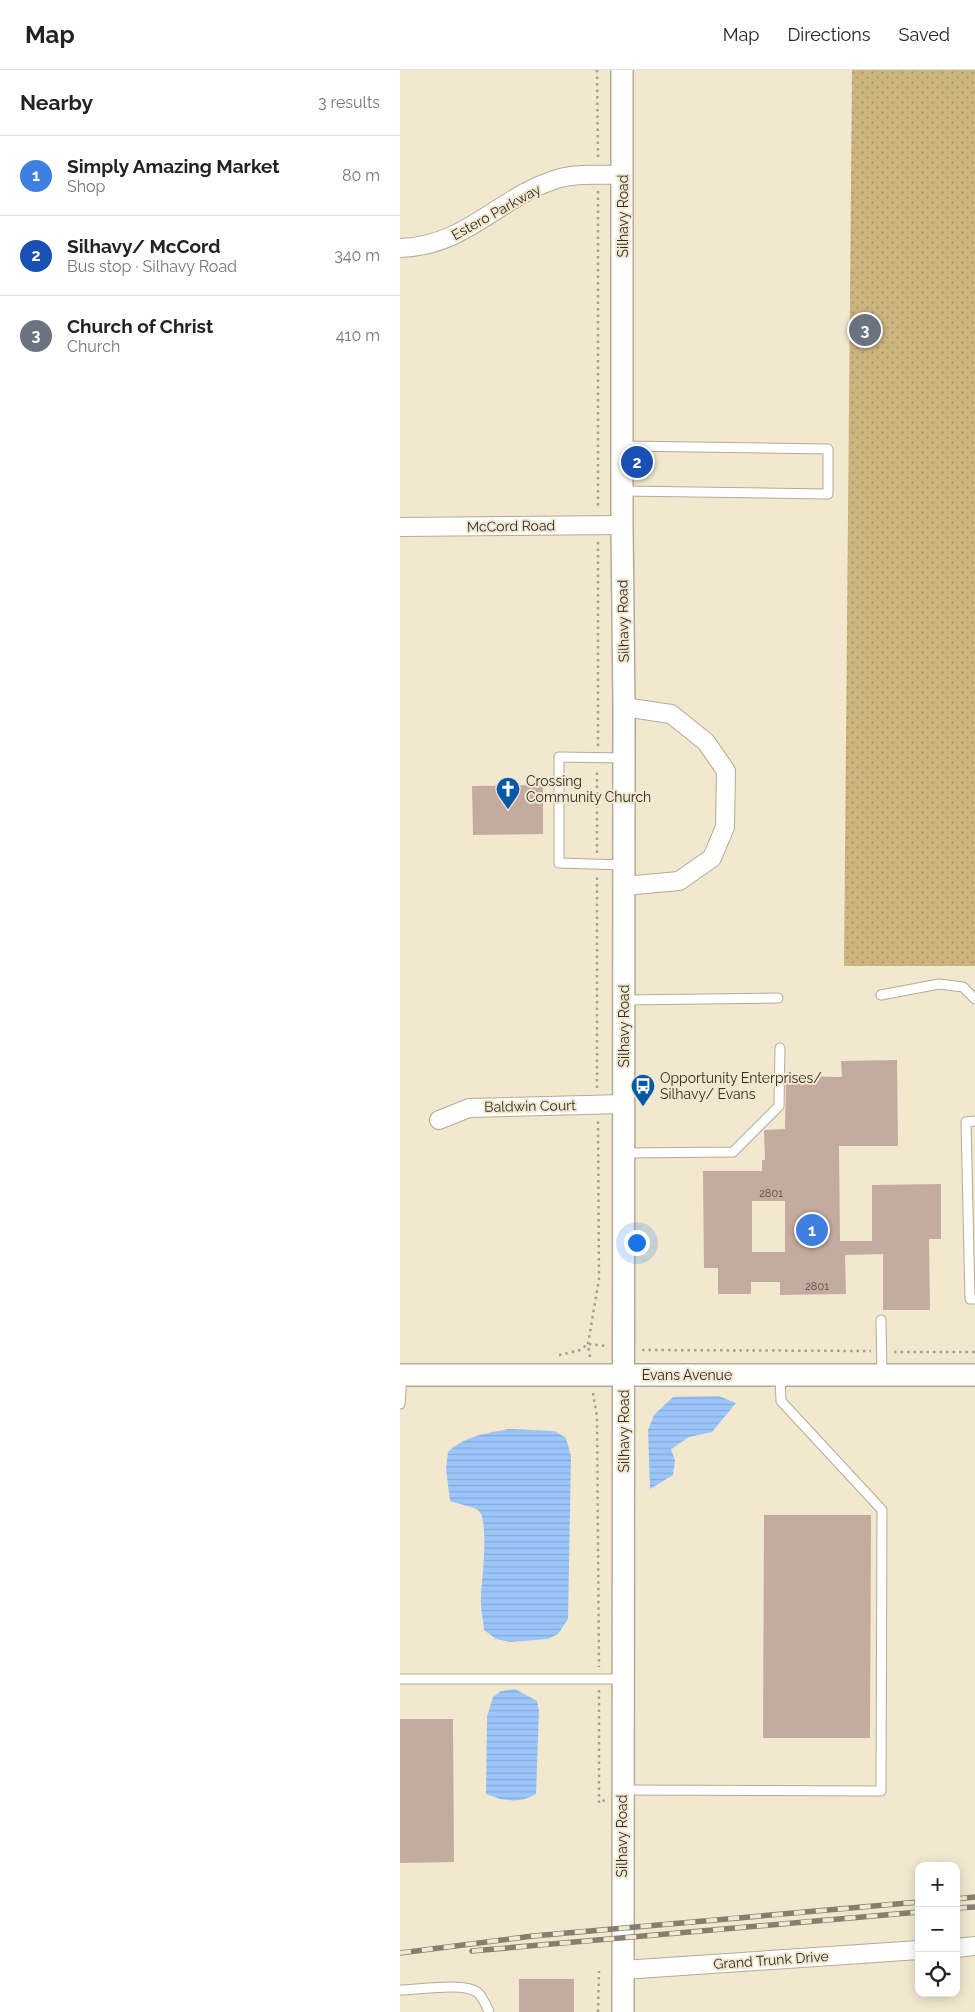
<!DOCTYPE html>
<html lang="en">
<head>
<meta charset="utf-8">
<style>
	body { margin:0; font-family:Raleway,sans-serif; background:#f6f6f6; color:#222 }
	.controls { position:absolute; right:15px; bottom:15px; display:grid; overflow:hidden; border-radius:10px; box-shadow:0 2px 12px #0003 }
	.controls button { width:45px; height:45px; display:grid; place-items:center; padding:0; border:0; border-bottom:1px solid #e0e0e0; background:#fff; color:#222; font:25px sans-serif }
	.you { position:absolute; left:236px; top:1172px; width:18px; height:18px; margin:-12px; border:4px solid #fff; border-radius:50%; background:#1a73e8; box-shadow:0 0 0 8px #1a73e833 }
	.badge { display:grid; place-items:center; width:32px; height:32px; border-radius:50%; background:#0b8043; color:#fff; font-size:16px; font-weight:700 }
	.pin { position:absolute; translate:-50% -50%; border:2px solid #fff; box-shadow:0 1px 5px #0006 }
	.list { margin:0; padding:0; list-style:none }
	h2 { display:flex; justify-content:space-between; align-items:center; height:65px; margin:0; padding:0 20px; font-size:21px }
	h2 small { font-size:16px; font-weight:400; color:#767676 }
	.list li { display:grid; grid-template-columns:32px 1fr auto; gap:15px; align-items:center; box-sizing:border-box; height:80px; padding:0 20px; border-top:1px solid #e0e0e0 }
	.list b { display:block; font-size:19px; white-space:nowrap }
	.list p { margin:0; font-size:16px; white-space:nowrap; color:#767676 }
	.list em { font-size:16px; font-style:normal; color:#767676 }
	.icon { flex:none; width:28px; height:28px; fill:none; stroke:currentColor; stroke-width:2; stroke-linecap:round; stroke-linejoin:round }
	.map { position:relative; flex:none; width:575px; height:1942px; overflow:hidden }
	header { display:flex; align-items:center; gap:30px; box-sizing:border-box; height:70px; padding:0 25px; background:#fff; border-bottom:1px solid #e0e0e0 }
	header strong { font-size:24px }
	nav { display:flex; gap:28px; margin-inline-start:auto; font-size:18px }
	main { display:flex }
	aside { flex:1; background:#fff }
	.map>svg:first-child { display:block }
	.grass { fill:url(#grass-dots) }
	.water { fill:url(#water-rules) }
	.building { fill:#c4aba0; fill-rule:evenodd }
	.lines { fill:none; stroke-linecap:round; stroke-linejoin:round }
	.service-casing { stroke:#b4ab94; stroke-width:11 }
	.minor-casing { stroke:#b4ab94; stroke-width:20 }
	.tertiary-casing { stroke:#b4ab94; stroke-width:24 }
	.path { stroke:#a79f8d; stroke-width:2.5; stroke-dasharray:2.5 4; stroke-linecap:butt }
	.service { stroke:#fff; stroke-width:9 }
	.minor { stroke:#fff; stroke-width:18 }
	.tertiary { stroke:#fff; stroke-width:21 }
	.rail-casing { stroke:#867f6f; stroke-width:5.5 }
	.rail { stroke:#f2e8d0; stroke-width:4; stroke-dasharray:11; stroke-linecap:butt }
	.labels { text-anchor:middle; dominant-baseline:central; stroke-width:4; stroke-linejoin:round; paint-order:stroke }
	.number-label { font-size:11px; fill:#554c42 }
	.street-label { font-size:14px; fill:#302c23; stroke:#f2e8d0 }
	.poi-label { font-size:14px; fill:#302c23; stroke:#f2e8d0; text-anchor:start }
</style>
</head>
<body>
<header>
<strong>Map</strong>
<nav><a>Map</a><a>Directions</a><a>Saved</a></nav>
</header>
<main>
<aside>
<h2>Nearby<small>3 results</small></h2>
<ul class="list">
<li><span class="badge" style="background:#3f7fe0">1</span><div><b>Simply Amazing Market</b><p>Shop</p></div><em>80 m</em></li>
<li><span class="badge" style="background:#1a4fb4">2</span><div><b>Silhavy/ McCord</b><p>Bus stop · Silhavy Road</p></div><em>340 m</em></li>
<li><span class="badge" style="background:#6b7280">3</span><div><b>Church of Christ</b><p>Church</p></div><em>410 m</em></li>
</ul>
</aside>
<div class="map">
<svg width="575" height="1942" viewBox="0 0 575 1942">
	<defs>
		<pattern id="grass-dots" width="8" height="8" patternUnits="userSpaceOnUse" patternTransform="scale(1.25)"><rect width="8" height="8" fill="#cbb47e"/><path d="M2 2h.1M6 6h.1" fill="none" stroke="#a59367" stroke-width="1.8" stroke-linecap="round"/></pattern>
		<pattern id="water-rules" width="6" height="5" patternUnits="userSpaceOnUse" patternTransform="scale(1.25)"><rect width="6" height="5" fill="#9bc6fa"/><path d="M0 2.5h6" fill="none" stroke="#86aad6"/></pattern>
	</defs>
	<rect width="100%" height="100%" fill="#f2e8d0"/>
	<polygon class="grass" points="452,0 575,0 575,896 444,896"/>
	<g class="water">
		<polygon points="319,1326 336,1333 312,1362 289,1367 271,1379 275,1390 273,1405 250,1419 248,1360 254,1345 273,1327"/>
		<path d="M109,1359L155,1361L166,1368L171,1386L168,1549L158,1564L148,1569L110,1572L96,1569L84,1560C83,1548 80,1536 81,1525C82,1509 89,1452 79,1441C74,1436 59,1435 50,1431L46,1399L48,1382C64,1366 88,1363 109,1359Z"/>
		<path d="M115,1619L137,1631L139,1641L136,1724C120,1734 103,1731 86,1724L87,1647L93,1627L101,1621Z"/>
	</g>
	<g class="building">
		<polygon points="143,715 143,764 73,765 72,716"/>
		<path d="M497,990L498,1076H439L440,1171H472V1115L541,1114V1169H529L530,1240H483V1184L445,1185L446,1224L380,1225V1212H351V1224H318V1198H304L303,1101H362V1090H365L364,1060L385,1059L386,1006L442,1007L441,991ZM352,1131H385V1182H352Z"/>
		<polygon points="364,1445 471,1445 470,1668 363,1668"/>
		<polygon points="0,1649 53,1649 54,1792 0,1793"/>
		<rect x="119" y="1909" width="55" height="33"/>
	</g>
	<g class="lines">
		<defs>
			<g id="service">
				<polyline points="222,421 428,424 428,379 223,376"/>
				<polyline points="224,795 159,793 159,687 224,688"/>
				<polyline points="481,925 539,914 563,917 575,929"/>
				<polyline points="224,930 378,928"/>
				<polyline points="575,1051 566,1052 570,1229 575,1229"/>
				<polyline points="224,1083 333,1082 379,1036 380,978"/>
				<polyline points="481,1250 482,1304"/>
				<polyline points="0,1334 2,1305"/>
				<polyline points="0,1609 223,1609"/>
				<polyline points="222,1720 481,1721 482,1440 381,1331 380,1305"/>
				<path d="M0,1920C18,1920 63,1912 77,1922C83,1927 86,1935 89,1942"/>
			</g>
			<g id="minor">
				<path d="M0,178C67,176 98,127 157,109C177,103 202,105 223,105"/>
				<polyline points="0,457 222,455"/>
				<polyline points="224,637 271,644 306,672 326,701 325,757 312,788 279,811 224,816"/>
				<polyline points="39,1050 69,1038 224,1034"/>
				<polyline points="556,1878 575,1876"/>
				<polyline points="223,1900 519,1880"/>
			</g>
			<g id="tertiary">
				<polyline points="222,0 222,455 224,637 223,1942"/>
				<polyline points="0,1305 575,1305"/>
			</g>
		</defs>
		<use href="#service" class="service-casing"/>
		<use href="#minor" class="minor-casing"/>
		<use href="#tertiary" class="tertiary-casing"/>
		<g class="path">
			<polyline points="197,0 198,88"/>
			<polyline points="198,121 198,438"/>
			<polyline points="198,676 198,471"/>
			<polyline points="197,783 197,699"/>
			<polyline points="197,1018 197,806"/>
			<polyline points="242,1280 471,1281"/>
			<polyline points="494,1282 575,1282"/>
			<polyline points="159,1285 180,1280 188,1274 206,1276"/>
			<polyline points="190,1287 188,1274 199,1209 198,1051"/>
			<polyline points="193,1323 197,1347 199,1597"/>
			<polyline points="199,1620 199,1733 205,1730"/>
			<polyline points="198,1942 199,1901"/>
		</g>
		<use href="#service" class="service"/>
		<use href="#minor" class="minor"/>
		<use href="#tertiary" class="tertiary"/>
		<defs>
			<g id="rail">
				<polyline points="556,1829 575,1827"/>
				<polyline points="556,1838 575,1837"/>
				<polyline points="72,1881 519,1842"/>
				<polyline points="0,1883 133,1866 519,1832"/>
			</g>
		</defs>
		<use href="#rail" class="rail-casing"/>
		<use href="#rail" class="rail"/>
	</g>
	<defs>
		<symbol id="church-pin" viewBox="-11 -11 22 30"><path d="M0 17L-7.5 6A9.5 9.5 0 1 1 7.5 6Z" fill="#0459a7" stroke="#f2e8d0"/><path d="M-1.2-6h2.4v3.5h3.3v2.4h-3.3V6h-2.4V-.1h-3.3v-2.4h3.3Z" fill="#fff"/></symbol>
		<symbol id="bus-pin" viewBox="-11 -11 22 30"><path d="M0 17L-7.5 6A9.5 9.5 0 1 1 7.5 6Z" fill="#0459a7" stroke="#f2e8d0"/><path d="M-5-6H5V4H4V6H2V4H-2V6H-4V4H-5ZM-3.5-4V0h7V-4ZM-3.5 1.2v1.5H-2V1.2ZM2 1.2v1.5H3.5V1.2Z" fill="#fff"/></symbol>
	</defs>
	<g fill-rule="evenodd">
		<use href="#church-pin" x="94" y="705" width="28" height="38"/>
		<use href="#bus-pin" x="229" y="1002" width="28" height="38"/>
	</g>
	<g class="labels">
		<g class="number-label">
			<text x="371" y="1123">2801</text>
			<text x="417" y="1216">2801</text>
		</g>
		<g class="street-label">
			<text transform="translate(96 142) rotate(-29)">Estero Parkway</text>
			<text transform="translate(223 146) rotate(-90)">Silhavy Road</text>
			<text transform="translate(111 456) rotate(-1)">McCord Road</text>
			<text transform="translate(223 551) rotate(-91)">Silhavy Road</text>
			<text transform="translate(224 956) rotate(-90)">Silhavy Road</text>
			<text transform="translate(130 1036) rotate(-1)">Baldwin Court</text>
			<text x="287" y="1305">Evans Avenue</text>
			<text transform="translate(224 1361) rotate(-90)">Silhavy Road</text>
			<text transform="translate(222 1766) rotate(-90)">Silhavy Road</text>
			<text transform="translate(371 1890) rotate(-4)">Grand Trunk Drive</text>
		</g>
		<g class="poi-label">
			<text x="126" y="711">Crossing<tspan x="126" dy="16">Community Church</tspan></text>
			<text x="260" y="1008">Opportunity Enterprises/<tspan x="260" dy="16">Silhavy/ Evans</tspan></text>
		</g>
	</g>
</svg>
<div class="controls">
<button>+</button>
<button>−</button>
<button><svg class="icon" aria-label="locate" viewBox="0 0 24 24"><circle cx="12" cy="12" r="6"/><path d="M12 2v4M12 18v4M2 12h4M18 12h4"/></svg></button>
</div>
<div class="you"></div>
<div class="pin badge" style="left:412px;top:1160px;background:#3f7fe0">1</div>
<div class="pin badge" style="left:237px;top:392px;background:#1a4fb4">2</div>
<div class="pin badge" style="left:465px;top:260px;background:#6b7280">3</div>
</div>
</main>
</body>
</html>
